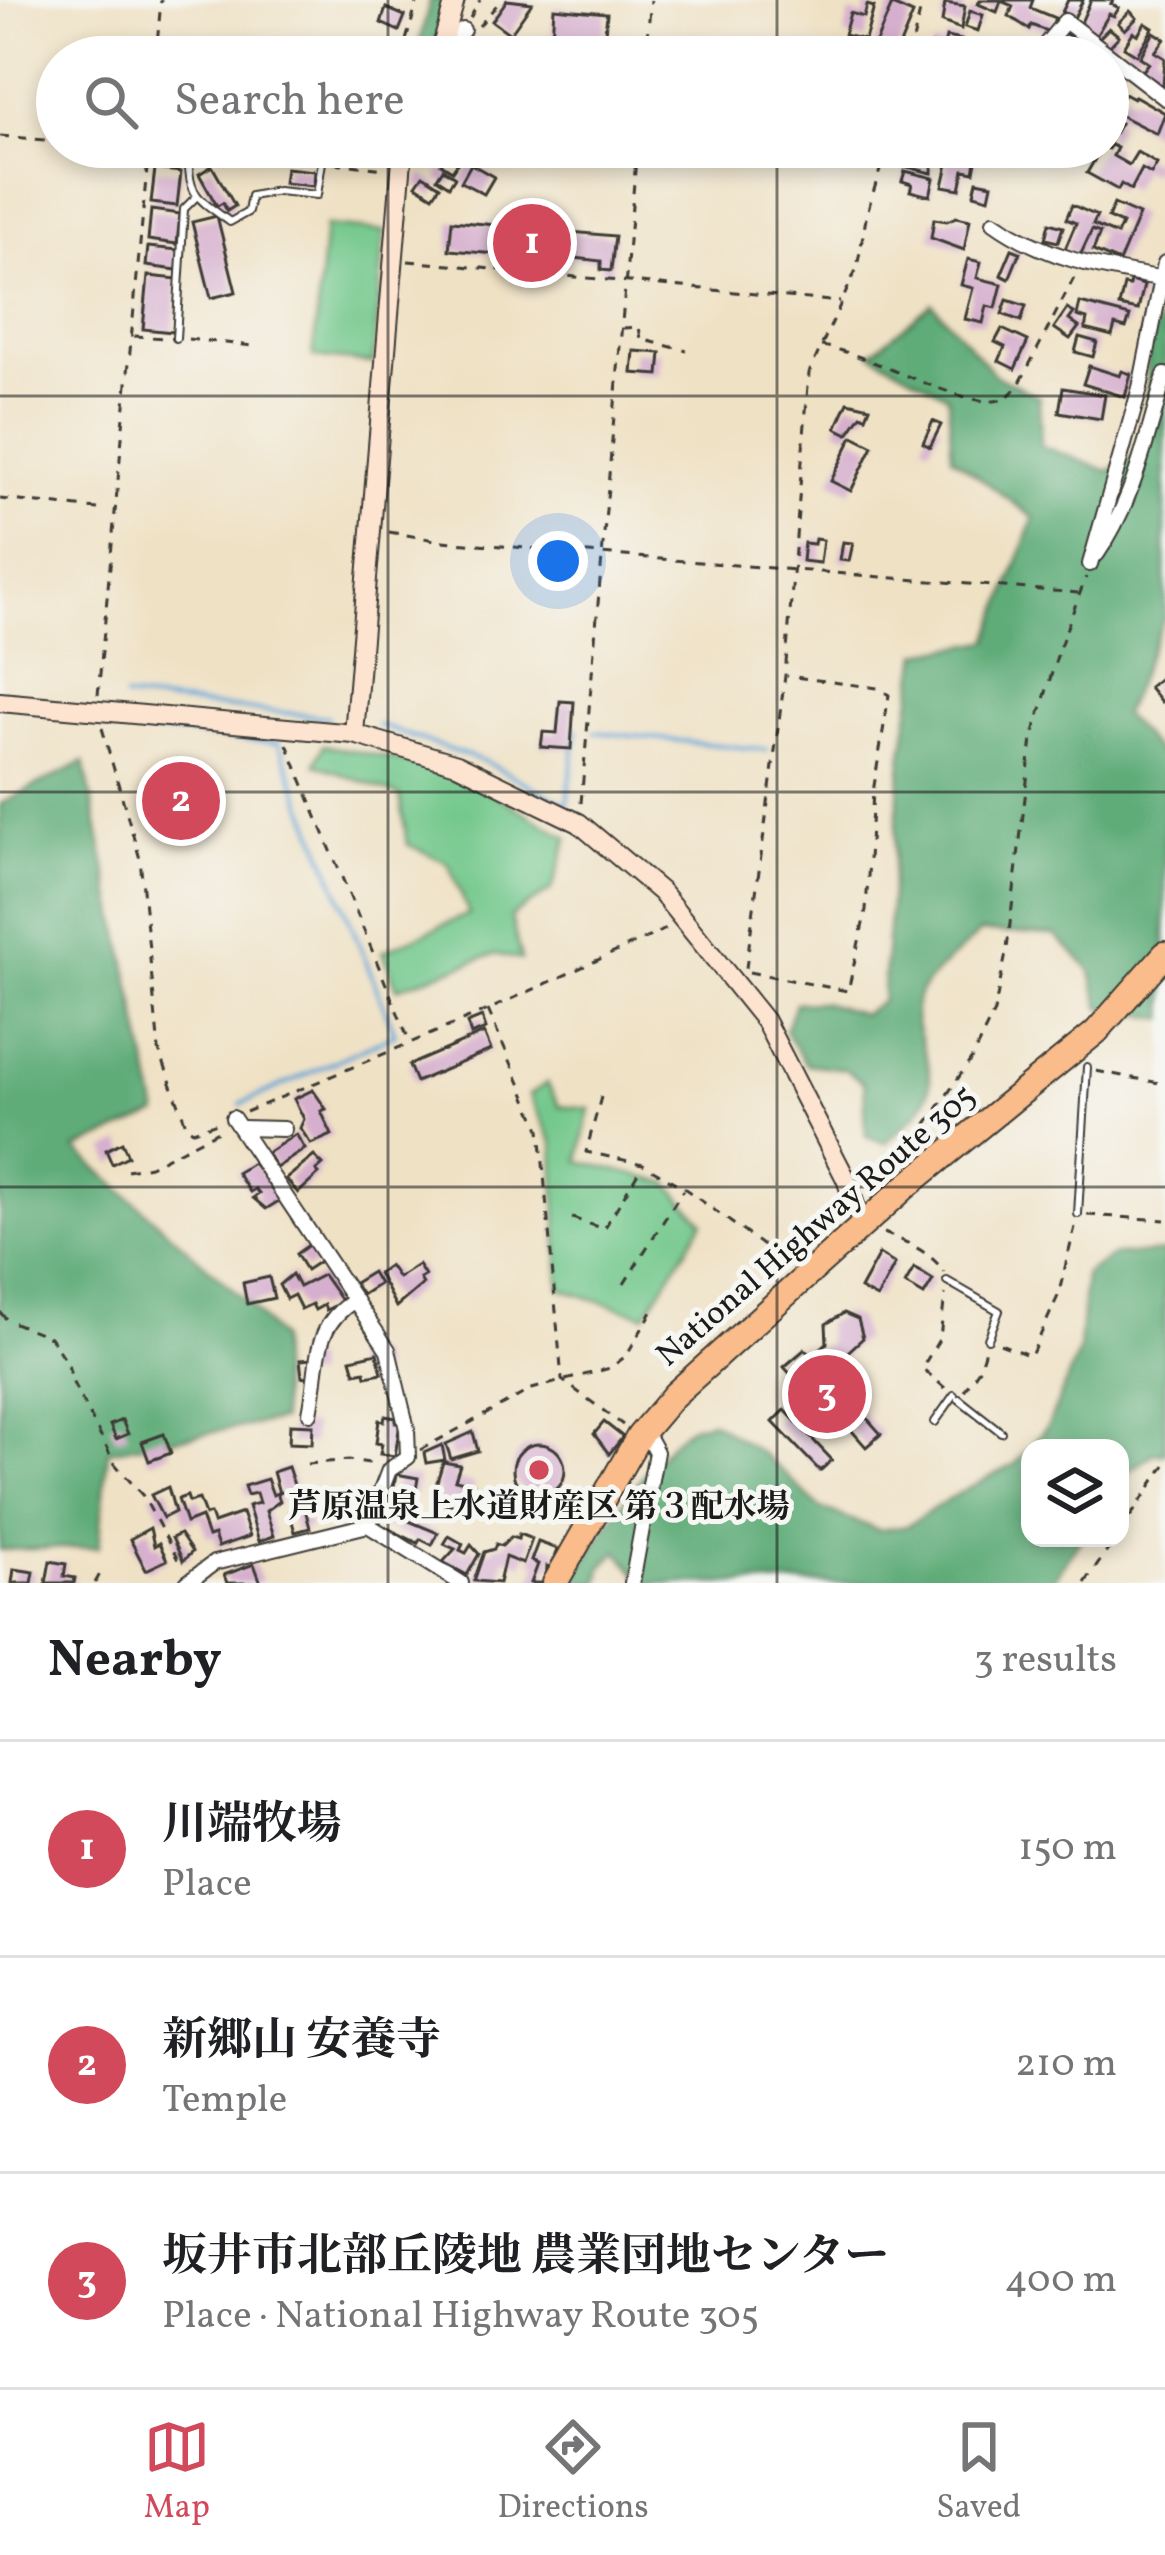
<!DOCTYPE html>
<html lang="en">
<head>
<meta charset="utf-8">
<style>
	body { margin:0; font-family:Vollkorn,"Noto Serif JP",serif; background:#f6f6f6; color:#202124 }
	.controls { position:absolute; right:36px; bottom:36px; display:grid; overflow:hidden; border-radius:24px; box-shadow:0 6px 18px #0003 }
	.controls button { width:108px; height:108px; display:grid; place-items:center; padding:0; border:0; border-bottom:3px solid #e0e0e0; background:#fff; color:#202124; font:60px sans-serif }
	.you { position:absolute; left:558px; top:561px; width:42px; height:42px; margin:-30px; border:9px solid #fff; border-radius:50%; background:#1a73e8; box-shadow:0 0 0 18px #1a73e833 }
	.badge { display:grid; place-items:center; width:78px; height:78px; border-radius:50%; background:#d1495b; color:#fff; font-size:39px; font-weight:700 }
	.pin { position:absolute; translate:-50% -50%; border:6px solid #fff; box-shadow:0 3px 12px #0006 }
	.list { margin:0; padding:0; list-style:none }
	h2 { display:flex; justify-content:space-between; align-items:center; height:156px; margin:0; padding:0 48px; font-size:51px }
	h2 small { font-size:39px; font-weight:400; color:#757577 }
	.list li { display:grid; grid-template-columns:78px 1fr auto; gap:36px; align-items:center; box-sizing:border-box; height:216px; padding:0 48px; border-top:3px solid #e0e0e0 }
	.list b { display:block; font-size:45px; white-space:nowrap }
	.list p { margin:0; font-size:39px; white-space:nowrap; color:#757577 }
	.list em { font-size:39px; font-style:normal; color:#757577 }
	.icon { flex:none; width:66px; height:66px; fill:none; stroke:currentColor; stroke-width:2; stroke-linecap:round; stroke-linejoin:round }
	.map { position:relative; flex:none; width:1165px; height:1583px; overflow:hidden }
	.search { position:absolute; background:#fff; box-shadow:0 6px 18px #0003; left:36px; right:36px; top:36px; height:132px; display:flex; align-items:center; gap:30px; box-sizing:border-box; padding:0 42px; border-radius:66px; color:#757577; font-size:45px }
	.sheet { height:804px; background:#fff }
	nav { display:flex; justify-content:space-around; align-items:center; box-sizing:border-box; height:168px; border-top:3px solid #e0e0e0; background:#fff; font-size:33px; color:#757577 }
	nav a { display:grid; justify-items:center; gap:6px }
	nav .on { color:#d1495b }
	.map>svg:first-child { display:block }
	.green { fill:#73c88c; stroke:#487254; stroke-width:3 }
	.forest { fill:#5eac78; stroke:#3d644a; stroke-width:3 }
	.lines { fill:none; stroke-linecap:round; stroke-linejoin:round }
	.stream { stroke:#5fa4d4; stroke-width:4.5 }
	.building { fill:#d6afce }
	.lane-casing { stroke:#3c3a35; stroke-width:10 }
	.street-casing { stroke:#3c3a35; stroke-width:18 }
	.secondary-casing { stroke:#3c3a35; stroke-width:22 }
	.highway-casing { stroke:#3c3a35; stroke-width:28 }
	.path { stroke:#3c3a35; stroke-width:3; stroke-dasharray:9 9; stroke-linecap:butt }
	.lane { stroke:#fff; stroke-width:6 }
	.street { stroke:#fff; stroke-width:14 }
	.secondary { stroke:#fde4d0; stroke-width:18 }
	.highway { stroke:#f9bc8a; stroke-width:24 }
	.grid { fill:none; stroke:#1c1c1c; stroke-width:3; stroke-opacity:0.55 }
	.poi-dot { fill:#d1495b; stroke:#f6f6f2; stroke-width:4.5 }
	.labels { text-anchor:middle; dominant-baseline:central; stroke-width:10; stroke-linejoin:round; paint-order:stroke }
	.street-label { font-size:33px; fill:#1c1c1c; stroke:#f6f6f2 }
	.poi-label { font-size:33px; font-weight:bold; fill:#1c1c1c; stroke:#f6f6f2 }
</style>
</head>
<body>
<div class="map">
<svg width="1165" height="1583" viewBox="0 0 1165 1583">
	<rect width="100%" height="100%" fill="#f6f6f2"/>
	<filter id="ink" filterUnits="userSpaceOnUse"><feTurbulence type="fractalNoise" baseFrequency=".00833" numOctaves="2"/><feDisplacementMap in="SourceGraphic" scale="24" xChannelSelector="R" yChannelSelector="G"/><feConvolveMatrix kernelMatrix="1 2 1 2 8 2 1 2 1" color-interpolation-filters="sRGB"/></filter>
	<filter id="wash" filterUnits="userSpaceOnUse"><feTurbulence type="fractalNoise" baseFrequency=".004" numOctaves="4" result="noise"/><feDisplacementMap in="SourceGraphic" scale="48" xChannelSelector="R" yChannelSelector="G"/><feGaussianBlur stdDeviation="2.7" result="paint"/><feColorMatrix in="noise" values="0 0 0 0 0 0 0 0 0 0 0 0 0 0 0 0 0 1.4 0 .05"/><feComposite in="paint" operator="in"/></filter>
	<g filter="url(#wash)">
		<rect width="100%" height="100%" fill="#efe1c4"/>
		<g class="green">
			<polygon points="325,226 385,231 373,363 313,357"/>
			<polygon points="323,745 419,764 490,792 568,838 552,889 511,917 521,960 495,954 397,988 383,951 469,914 448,863 407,844 400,796 315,764"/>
			<polygon points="547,1083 559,1106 590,1109 579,1161 668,1183 703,1222 645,1315 560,1289 554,1144 529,1095"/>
		</g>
		<g class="forest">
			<polygon points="430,0 448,0 432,57 416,57"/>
			<path d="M932,303L995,375L1039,397L1041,446L1108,471L1135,457C1138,444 1144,431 1146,418C1152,377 1138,352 1165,312V616L1123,714L1165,760V1019L1101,1008L1090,969L1055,935L980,932C964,949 931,974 920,993C902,1025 939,1059 928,1093C922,1113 900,1130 885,1143L866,1136L864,1083L845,1069L806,1064L785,1031L795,1003L822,1002L863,1014L882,1001L902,758L919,653L989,641L1034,518L952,457L948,396L871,353Z"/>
			<polygon points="84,762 158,1114 76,1149 250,1305 278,1338 281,1420 108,1451 99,1547 0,1550 0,804"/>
			<path d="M1165,1252V1453L1153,1454L1120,1478V1448H1030V1538H1081L1052,1583H643L618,1551L601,1568L599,1583H572C589,1551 662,1439 692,1426C698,1423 704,1423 711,1421L767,1457L820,1508L879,1530L907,1526L950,1498L1015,1464L1048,1426L1079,1351L1085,1274L1114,1255Z"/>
		</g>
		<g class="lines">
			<g class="stream">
				<polyline points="125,698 328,717"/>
				<polyline points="378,725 486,762 567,805 577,729"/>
				<polyline points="114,727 279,743 395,1034 241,1104"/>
				<polyline points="595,732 767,750"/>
			</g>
		</g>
		<g id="blocks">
			<g class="building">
				<polygon points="507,0 532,3 510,34 492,21"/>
				<polygon points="980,0 1033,0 1030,8 1055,18 1049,32 1031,25 1029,29 1009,16 1013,6 1001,1 997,12 978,4"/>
				<polygon points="1068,0 1083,0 1074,18 1062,12"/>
				<polygon points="1091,0 1114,0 1111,4 1119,8 1114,16 1109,14 1096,36 1079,27"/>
				<polygon points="945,3 965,6 961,29 942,22"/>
				<polygon points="867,5 874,7 865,40 844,35 850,13 864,17"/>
				<polygon points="892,5 913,14 895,57 879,57 871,54"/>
				<polygon points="386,8 405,16 399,31 381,23"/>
				<polygon points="554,8 607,13 604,43 552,38"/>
				<polygon points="970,11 983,15 978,31 965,27"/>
				<polygon points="1130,11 1137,18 1125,30 1118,23"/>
				<polygon points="1145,23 1153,28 1137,55 1124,47 1133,32 1138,35"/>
				<polygon points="1109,28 1119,36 1109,47 1099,38"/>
				<polygon points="1154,32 1165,39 1155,52 1165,58 1163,86 1142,72 1149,63 1140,57"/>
				<polygon points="1064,33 1078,43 1071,53 1057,42"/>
				<polygon points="946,37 961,40 957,57 931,57 933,44 944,46"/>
				<polygon points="976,43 1005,49 1003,57 973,57"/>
				<polygon points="1124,94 1133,99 1135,96 1165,113 1157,134 1114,112"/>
				<polygon points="1108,116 1120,123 1108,144"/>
				<polygon points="1111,145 1117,148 1113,156 1129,165 1137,152 1157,164 1151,174 1142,169 1131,190 1121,184 1118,190 1087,173 1102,147 1108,149"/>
				<polygon points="479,147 517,147 513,155 498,148 494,155"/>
				<polygon points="896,147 933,147 932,173 907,167 911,152"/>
				<polygon points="452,148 463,155 452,171 441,164"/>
				<polygon points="941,151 977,156 974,172 964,170 960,189 943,186 948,164 939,162"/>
				<polygon points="471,164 494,177 484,194 461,182"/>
				<polygon points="212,166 235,206 227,211 223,203 217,206 199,174"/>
				<polygon points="286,168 315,171 314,186 284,183"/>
				<polygon points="155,169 181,172 177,206 151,203"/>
				<polygon points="443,169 455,177 449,186 437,178"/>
				<polygon points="905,171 934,178 930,196 910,191 912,184 902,181"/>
				<polygon points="423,175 440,186 433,196 416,185"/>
				<polygon points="977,181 992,184 989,198 974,194"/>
				<polygon points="1114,204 1139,215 1119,262 1093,251 1100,233 1092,230 1080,256 1065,249 1076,223 1066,219 1072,205 1097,216 1093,225 1117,235 1122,224 1108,218"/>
				<polygon points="151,210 180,214 177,244 148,240"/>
				<polygon points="217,216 236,292 211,298 192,222"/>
				<polygon points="956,217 970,220 964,250 931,238 934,219 947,221"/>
				<polygon points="452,221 615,236 611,271 601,270 601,261 566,257 567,251 556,250 556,259 449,250"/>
				<polygon points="1049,223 1063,227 1058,242 1045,239"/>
				<polygon points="148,247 179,250 177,270 146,266"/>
				<polygon points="1012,249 1020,252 1009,279 1001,275"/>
				<polygon points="968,259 981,262 977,278 1002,284 996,308 987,306 983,323 965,319 973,288 961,285"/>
				<polygon points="148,276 178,279 173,332 143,329"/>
				<polygon points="1130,281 1144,285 1138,310 1119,306 1124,285 1129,286"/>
				<polygon points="1007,300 1026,306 1021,321 1002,314"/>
				<polygon points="1080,303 1130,316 1126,328 1115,325 1112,336 1085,329 1087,319 1077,316"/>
				<polygon points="1067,309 1074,313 1069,320 1079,327 1070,339 1054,328"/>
				<polygon points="1002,329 1028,341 1015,369 999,361 1005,347 995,342"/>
				<polygon points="1079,337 1097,342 1093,357 1075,352"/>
				<polygon points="634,351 661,353 659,375 632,373"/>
				<polygon points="1089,366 1120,376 1122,371 1131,374 1125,397 1083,384"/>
				<polygon points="1063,388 1105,395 1101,419 1059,412"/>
				<polygon points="848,402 870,407 866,417 861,415 848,434 836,428"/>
				<polygon points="933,421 941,425 930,447 923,443"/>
				<polygon points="853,436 873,446 851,491 831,481"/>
				<polygon points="815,539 823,540 820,563 802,561 804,543 814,544"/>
				<polygon points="843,542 853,543 849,561 840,560"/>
				<polygon points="1165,674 1165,699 1161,702 1149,687"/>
				<polygon points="560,701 574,702 571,749 541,747 543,732 557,733"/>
				<polygon points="482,1017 486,1029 471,1035 467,1023"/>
				<polygon points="484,1033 491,1050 416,1082 409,1065"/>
				<polygon points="313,1090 326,1109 321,1111 332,1135 311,1144 300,1128 304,1119 294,1099"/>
				<polygon points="296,1134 305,1149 276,1168 267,1153"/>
				<polygon points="122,1142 128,1156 112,1164 106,1150"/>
				<polygon points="314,1156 323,1165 316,1171 319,1174 298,1193 286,1179"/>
				<polygon points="253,1163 282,1199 266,1209 253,1198 259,1194 255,1189 250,1192 237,1173"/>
				<polygon points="310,1244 321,1260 306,1270 296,1254"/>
				<polygon points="879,1254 895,1264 877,1298 860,1289"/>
				<polygon points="389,1265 398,1278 418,1265 425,1276 420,1279 423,1284 396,1307 378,1273"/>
				<polygon points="914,1268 933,1280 924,1295 905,1284"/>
				<polygon points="372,1272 379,1284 362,1295 354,1283"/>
				<polygon points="292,1274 299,1287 323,1275 342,1302 326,1310 324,1305 315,1310 312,1304 301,1309 294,1295 286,1299 279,1285"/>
				<polygon points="269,1277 274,1298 247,1304 243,1283"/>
				<polygon points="844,1313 858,1319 863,1338 826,1372 881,1434 866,1447 839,1416 833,1421 784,1367 805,1349 812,1356 827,1343 826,1324"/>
				<polygon points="377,1353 382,1373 366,1376 365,1371 355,1373 351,1359"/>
				<polygon points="313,1359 314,1376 302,1377 300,1360"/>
				<polygon points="785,1410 832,1460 820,1471 773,1422"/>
				<polygon points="385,1416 396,1418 396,1423 400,1423 395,1456 380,1454 382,1444 376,1443 379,1420 384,1421"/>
				<polygon points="122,1420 128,1434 116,1439 110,1425"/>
				<polygon points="604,1422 623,1437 609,1454 594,1434"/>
				<polygon points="290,1424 313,1425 312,1444 289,1443"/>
				<polygon points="473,1432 478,1451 451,1459 446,1444"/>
				<polygon points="164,1434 171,1453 149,1461 142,1442"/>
				<circle cx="539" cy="1470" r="26"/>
				<polygon points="442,1445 445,1460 426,1463 424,1453"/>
				<polygon points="443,1462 460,1465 455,1480 474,1484 470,1507 437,1502 439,1489 435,1488"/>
				<polygon points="288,1467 295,1488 279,1493 273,1472"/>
				<polygon points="396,1474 418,1478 415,1496 393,1493"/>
				<polygon points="267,1479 273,1495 277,1493 280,1501 266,1511 274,1536 259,1541 248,1506 259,1503 256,1493 247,1495 244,1486"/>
				<polygon points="168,1487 175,1512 163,1518 151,1495"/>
				<polygon points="187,1496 189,1502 199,1499 205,1515 210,1514 213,1523 242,1513 250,1536 218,1547 214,1535 208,1537 201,1517 186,1523 178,1499"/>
				<polygon points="303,1501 310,1528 295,1532 289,1511"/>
				<polygon points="385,1511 438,1533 432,1545 420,1539 418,1543 379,1524"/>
				<polygon points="150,1528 154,1546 159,1543 167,1560 146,1570 130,1539"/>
				<polygon points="180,1534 192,1552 183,1561 172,1538"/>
				<polygon points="519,1534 532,1539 523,1564 505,1557 499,1583 474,1581 484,1552 494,1549 496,1544 502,1546 511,1537 518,1539"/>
				<polygon points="449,1536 463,1544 460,1550 466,1553 471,1545 479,1554 467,1575 443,1562 455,1549 444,1544"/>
				<polygon points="538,1542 558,1549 552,1567 547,1566 546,1583 531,1583 538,1564 531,1561"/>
				<polygon points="50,1561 66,1564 64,1576 75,1578 74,1583 46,1583"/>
				<polygon points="254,1564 261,1583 227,1583 224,1575"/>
				<polygon points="14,1569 34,1572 32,1583 12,1583"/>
			</g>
		</g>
	</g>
	<g filter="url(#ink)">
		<use href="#blocks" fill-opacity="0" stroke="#3c3a35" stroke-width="3"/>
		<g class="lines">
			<defs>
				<g id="lane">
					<path d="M189,152C187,195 196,197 230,222L248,212L251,196L278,191L317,195L322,162"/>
					<polyline points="176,338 184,209 196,197"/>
					<polyline points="1078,1214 1087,1067"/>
					<polyline points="947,1281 999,1311 988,1339"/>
					<polyline points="959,1399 1001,1432"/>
					<polyline points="935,1422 954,1395"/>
				</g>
				<g id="street">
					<polyline points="1042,49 1065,21 1165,98"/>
					<polyline points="443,52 463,30"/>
					<path d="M994,222C1044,258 1100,268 1159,278"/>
					<path d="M1097,554C1134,501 1147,436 1165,375"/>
					<polyline points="1090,564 1140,388 1165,263"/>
					<polyline points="233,1118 388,1350 407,1429 408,1457 389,1470 368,1525"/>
					<polyline points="242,1128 284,1129"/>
					<path d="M310,1413C320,1367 310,1327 355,1300"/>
					<polyline points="187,1583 214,1563 368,1525 461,1583"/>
					<polyline points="632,1583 656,1452 644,1430"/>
				</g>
				<g id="secondary">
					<polyline points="439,57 455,0"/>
					<polyline points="0,702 354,734 457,764 579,823 661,892 765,1021 846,1179 862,1225"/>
					<polyline points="354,734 403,147"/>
				</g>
				<polyline id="highway" points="555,1583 639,1436 674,1395 903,1189 1096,1032 1165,954"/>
			</defs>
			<use href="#lane" class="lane-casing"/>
			<use href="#street" class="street-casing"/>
			<use href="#secondary" class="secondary-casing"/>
			<use href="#highway" class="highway-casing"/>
			<g class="path">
				<polyline points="470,18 480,0"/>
				<polyline points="479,26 501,0"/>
				<polyline points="156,57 161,0"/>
				<polyline points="401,57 418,0"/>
				<polyline points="645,57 651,0"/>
				<polyline points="909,57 923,0"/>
				<polyline points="0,136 57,141"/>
				<polyline points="119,147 181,151"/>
				<polyline points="197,152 313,161"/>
				<polyline points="334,163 385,169"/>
				<polyline points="408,261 840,302"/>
				<polyline points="623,328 639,327 641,339 687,351"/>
				<polyline points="134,336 166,338"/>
				<polyline points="188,339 254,346"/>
				<path d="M821,346C864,351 965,410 1000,400C1010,397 1015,389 1021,381L1075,276"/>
				<polyline points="0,499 98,509"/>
				<polyline points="389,532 441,541 1078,593"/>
				<polyline points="98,695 149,147"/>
				<polyline points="102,728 140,859 159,1050 187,1127 193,1131 220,1122"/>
				<polyline points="287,744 409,1040"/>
				<polyline points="581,803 637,147"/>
				<polyline points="746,968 785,676 809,373 857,268 867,213 887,147"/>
				<polyline points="749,972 848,991 866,910 873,792 889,695 878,688 787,676"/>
				<polyline points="488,1010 540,1129 562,1380 623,1425"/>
				<polyline points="1096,1071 1165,1084"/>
				<polyline points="601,1097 586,1152 643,1164 684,1188 788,1264"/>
				<polyline points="246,1112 488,1010 666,929"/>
				<polyline points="896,1169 972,1058 994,1012 1007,949 1032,739 1060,646 1086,577"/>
				<polyline points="127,1170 150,1166 224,1128"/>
				<polyline points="1087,1215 1165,1220"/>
				<polyline points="572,1218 604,1229 642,1166"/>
				<path d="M884,1233C904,1241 934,1253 944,1273"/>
				<polyline points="624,1284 683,1190"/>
				<polyline points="0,1312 7,1320 50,1337 68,1365 73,1383 115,1464 143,1496 182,1567"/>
				<polyline points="1000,1344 1031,1356 1058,1296 1075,1227"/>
				<polyline points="945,1388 922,1368 940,1338 945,1294"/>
				<polyline points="964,1391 979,1369 986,1346"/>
				<polyline points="420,1450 532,1389 610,1368 626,1356 652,1312"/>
				<polyline points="307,1464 349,1460 377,1464"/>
				<polyline points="1120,1532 1165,1465"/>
				<polyline points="95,1583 100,1574"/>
				<polyline points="1085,1583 1116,1538"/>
			</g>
			<use href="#lane" class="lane"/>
			<use href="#street" class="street"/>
			<use href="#secondary" class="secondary"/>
			<use href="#highway" class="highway"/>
		</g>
	</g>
	<path class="grid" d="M388,0V57M777,0V57M388,147V1583M777,147V1583M0,396H1165M0,792H1165M0,1187H1165"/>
	<circle class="poi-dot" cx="539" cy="1470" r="12"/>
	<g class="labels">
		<g class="street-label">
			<text transform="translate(817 1227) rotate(-41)">National Highway Route 305</text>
		</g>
		<g class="poi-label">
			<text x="539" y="1509">芦原温泉上水道財産区 第３配水場</text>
		</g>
	</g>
</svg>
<div class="controls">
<button><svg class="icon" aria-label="layers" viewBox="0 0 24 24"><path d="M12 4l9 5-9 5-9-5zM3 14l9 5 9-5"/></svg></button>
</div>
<div class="you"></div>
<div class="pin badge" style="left:532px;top:243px">1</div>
<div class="pin badge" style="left:181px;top:801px">2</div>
<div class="pin badge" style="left:827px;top:1394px">3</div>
<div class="search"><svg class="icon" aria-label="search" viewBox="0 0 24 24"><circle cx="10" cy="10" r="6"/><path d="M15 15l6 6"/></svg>Search here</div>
</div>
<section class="sheet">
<h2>Nearby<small>3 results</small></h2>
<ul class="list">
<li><span class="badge">1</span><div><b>川端牧場</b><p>Place</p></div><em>150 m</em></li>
<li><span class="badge">2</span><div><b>新郷山 安養寺</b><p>Temple</p></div><em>210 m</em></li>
<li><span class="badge">3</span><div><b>坂井市北部丘陵地 農業団地センター</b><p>Place · National Highway Route 305</p></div><em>400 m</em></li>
</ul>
</section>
<nav>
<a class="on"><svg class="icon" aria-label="map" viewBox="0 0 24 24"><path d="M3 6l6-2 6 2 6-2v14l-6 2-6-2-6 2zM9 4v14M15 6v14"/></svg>Map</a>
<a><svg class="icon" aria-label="directions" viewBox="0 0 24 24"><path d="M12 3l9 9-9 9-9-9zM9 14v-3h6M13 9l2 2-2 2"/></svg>Directions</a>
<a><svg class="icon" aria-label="saved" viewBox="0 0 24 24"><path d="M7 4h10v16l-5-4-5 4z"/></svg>Saved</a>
</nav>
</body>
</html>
